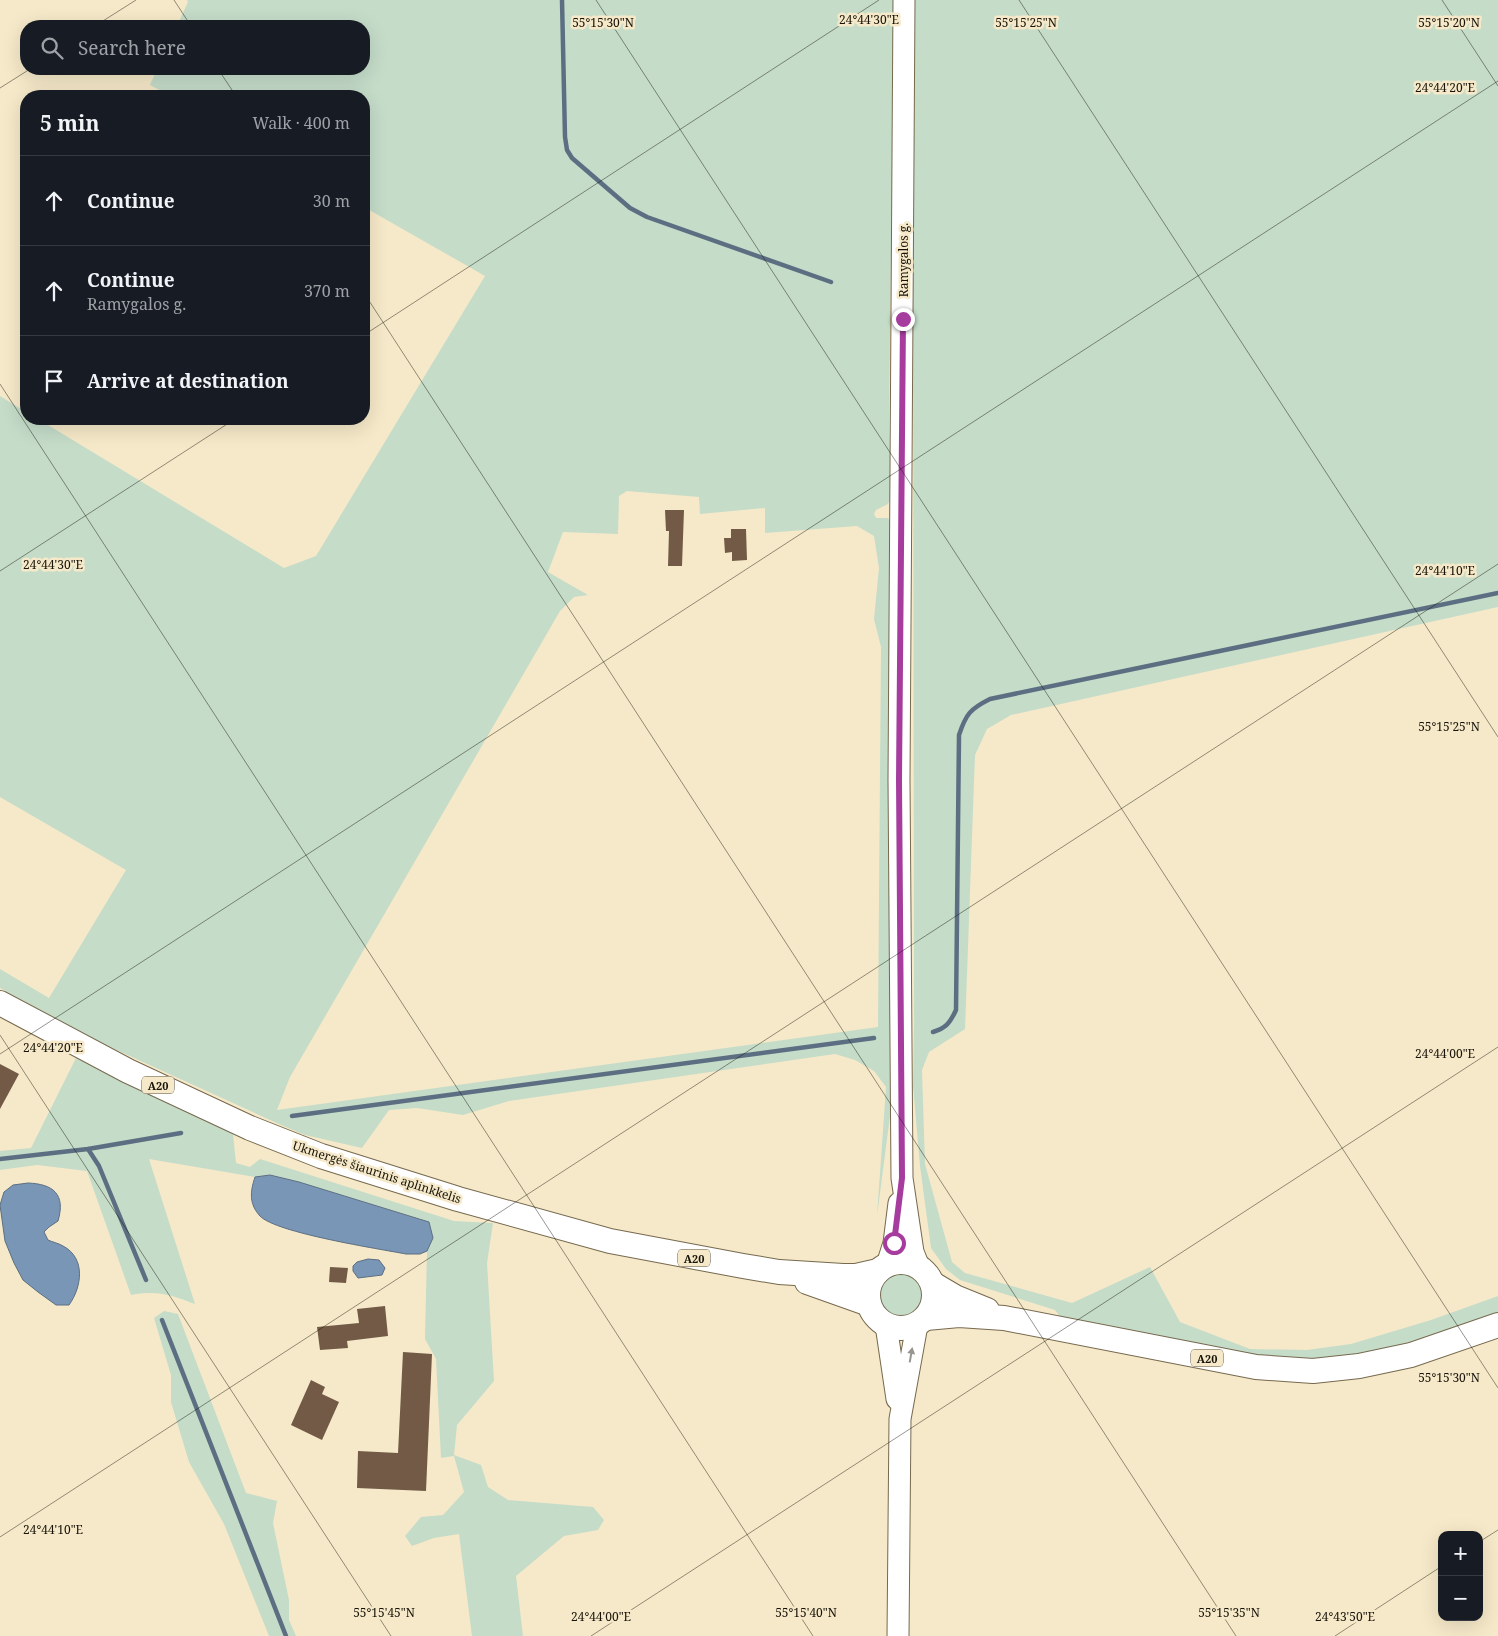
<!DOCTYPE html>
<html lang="en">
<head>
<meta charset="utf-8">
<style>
	body { margin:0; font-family:"Noto Serif",serif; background:#242831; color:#f1f3f6 }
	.controls { position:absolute; right:15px; bottom:15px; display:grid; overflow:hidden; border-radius:10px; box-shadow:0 5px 20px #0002 }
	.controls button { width:45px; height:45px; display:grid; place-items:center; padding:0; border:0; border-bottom:1px solid #363941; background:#171b24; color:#f1f3f6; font:25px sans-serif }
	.stop { position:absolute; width:15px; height:15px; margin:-11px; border:4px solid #a63d9e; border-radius:50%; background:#fff }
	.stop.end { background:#a63d9e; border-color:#fff; box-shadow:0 1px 5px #0008 }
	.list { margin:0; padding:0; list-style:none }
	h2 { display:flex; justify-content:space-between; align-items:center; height:65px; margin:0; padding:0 20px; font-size:21px }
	h2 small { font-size:16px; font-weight:400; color:#9ea1a6 }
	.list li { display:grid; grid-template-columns:32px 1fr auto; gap:15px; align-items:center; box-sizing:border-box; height:90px; padding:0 20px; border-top:1px solid #363941 }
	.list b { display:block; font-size:19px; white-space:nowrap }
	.list p { margin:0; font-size:16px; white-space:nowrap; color:#9ea1a6 }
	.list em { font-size:16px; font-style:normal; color:#9ea1a6 }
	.icon { flex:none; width:28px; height:28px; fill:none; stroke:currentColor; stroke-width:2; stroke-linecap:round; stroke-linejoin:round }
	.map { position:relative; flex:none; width:1498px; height:1636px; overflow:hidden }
	.search { position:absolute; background:#171b24; box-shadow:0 5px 20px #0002; left:20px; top:20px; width:350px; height:55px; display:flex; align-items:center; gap:12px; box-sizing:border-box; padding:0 18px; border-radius:20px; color:#9ea1a6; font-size:19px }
	.panel { position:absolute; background:#171b24; box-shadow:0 5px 20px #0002; left:20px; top:90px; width:350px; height:335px; border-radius:20px }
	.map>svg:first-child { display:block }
	.green { fill:#c5dcc9; fill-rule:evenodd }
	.water { fill:#7996b6; stroke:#5c6f82 }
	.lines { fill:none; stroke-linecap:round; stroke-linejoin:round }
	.stream { stroke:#5c6f82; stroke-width:4.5 }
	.building { fill:#725a47 }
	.major-casing { stroke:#76694e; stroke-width:23 }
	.highway-casing { stroke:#76694e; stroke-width:26 }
	.major { stroke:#fff; stroke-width:21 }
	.highway { stroke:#fff; stroke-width:24 }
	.oneway { fill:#979590 }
	.route { stroke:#a63d9e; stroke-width:6 }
	.ticks { fill:none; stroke:#171308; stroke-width:1; stroke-opacity:0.45 }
	.labels { text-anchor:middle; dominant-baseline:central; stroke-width:5; stroke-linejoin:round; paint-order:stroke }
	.shield { fill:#f6e9c9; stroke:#5a5342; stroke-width:1 }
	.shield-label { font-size:11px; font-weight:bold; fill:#171308 }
	.street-label { font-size:12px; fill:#171308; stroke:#f6e9c9 }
	.ticks-label { font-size:12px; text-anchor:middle; fill:#171308; stroke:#f6e9c9; stroke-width:5; stroke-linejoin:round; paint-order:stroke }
</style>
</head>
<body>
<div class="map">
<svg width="1498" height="1636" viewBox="0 0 1498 1636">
	<rect width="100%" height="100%" fill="#f6e9c9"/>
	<g class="green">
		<path d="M187,0H894L889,425L891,497L888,504L876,510L874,514L876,518H888L892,524V1101L877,1216L886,1087L874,1071L855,1060L835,1054L509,1101L463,1115L417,1108L389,1110L362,1148L305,1135L281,1125L99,1042L0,988V969L49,998L126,870L0,797V396L26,412V419H38L284,568L316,556L485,276L364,207V96H170L150,85L157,69H364V26H177L188,2ZM627,491L699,497L700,514L765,508V533L857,526L874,536L879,568L874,619L881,647L878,1027L277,1110L290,1077L560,611L574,597L588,595L548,572L563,532L618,534L619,496Z"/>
		<polygon points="915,0 1498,0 1498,607 1011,715 987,729 975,755 965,1029 929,1052 922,1070 925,1164 952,1262 965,1273 1072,1303 1150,1267 1180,1322 1250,1349 1307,1350 1351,1344 1431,1320 1498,1296 1498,1314 1396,1349 1334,1359 1285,1360 1061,1318 1055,1310 960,1280 946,1269 931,1248 920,1166 913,1085 914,1022 913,288"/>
		<path d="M76,1058L233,1134L236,1163L250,1167L260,1159L454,1221L493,1223L487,1263L494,1381L457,1425L454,1455L481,1465L488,1487L508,1500L593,1507L604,1520L598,1530L564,1536L516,1576L523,1636H472L459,1534L434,1538L412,1546L405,1536L421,1517L443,1515L464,1492L454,1456L441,1458L436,1359L425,1339L427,1251L433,1238L421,1219L299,1182L270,1175L255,1177L149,1159L195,1304C172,1295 156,1290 131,1295L87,1171L37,1165L0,1170V1151L31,1148Z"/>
		<circle cx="901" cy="1296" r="23"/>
		<polygon points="164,1311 178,1314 246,1493 277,1501 273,1523 289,1600 289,1620 296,1636 269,1636 224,1524 189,1462 171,1402 171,1375 154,1318"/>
	</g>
	<g class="water">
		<path d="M270,1175L299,1182L429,1222L433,1238L427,1251L420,1254H406C380,1249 276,1233 260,1216C249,1204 250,1192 255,1177Z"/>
		<path d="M28,1183C53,1184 66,1194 58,1221L49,1227L44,1232L48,1240C52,1242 58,1243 63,1246C86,1258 82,1287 69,1305H56L38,1292L23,1280L14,1263L5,1241L0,1205L4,1192L13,1185Z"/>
		<polygon points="368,1259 379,1260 385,1268 382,1275 358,1278 353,1271 353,1266 357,1262"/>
	</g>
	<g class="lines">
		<g class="stream">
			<polyline points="562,0 565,137 567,150 572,158 630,208 647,217 831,282"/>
			<path d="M933,1032C946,1028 950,1023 956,1010L959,735C966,714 970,709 990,699L1498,593"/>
			<polyline points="292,1116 874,1038"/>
			<polyline points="88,1149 99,1166 146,1280"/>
			<polyline points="0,1159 88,1149 181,1133"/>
			<polyline points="162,1320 286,1636"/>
		</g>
	</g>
	<g class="building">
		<polygon points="665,510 684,510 682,566 668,566 669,531 666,531"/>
		<polygon points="731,529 746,529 747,560 732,561 732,552 725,553 724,538 731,538"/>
		<polygon points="0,1064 19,1074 0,1109"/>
		<polygon points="330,1267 348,1268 346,1283 329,1282"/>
		<polygon points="385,1306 388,1336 347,1341 348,1348 320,1350 317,1327 359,1323 357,1309"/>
		<polygon points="403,1352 432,1354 426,1491 357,1488 358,1451 398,1453"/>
		<polygon points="311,1380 325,1387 322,1394 339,1402 322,1440 291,1425"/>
	</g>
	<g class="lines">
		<defs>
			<g id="major">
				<polyline points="904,0 899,780 902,1178 913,1252 919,1267"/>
				<polyline points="887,1265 894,1243 899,1203"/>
				<polyline points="886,1325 897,1399"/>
				<polyline points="898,1636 900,1419 917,1325"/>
			</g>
			<g id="highway">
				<polyline points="0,1003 128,1071 250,1128 321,1156 458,1199 610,1241 743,1266 779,1272 843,1276 856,1276 878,1271"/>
				<circle cx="901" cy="1295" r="33"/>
				<polyline points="807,1282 869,1304"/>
				<polyline points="933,1284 955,1297 987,1310"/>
				<polyline points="926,1318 959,1315 1004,1318 1256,1367 1313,1371 1359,1366 1411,1355 1498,1325"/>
			</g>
		</defs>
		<use href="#major" class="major-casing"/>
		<use href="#highway" class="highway-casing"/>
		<use href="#major" class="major"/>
		<use href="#highway" class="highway"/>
	</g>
	<defs><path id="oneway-solid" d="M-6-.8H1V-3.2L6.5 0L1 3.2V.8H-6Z" transform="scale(1.25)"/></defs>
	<use class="oneway" href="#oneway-solid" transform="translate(911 1355) rotate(-80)"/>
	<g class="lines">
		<polyline class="route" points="894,1243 902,1178 899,780 903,319"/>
	</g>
	<path class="ticks" d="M174,0L191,26M596,0L1498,1388M1019,0L1498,737M1442,0L1498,86M95,26L136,0M218,69L236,96M0,88L30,69M364,293L1236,1636M364,335L879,0M0,384L813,1636M0,571L235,419M0,1035L391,1636M0,1054L1498,81M0,1537L1498,564M1479,1542L1498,1530M591,1636L1498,1047M1335,1636L1442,1566"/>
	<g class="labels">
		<g class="shield">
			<rect x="142" y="1076.5" width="32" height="17" rx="4"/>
			<rect x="678" y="1249.5" width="32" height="17" rx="4"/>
			<rect x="1191" y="1349.5" width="32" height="17" rx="4"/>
		</g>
		<g class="shield-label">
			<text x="158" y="1085">A20</text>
			<text x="694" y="1258">A20</text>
			<text x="1207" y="1358">A20</text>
		</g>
		<g class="street-label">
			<text transform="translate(903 260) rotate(-90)">Ramygalos g.</text>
			<text transform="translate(377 1172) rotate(18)">Ukmergės šiaurinis aplinkkelis</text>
		</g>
	</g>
	<g class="ticks-label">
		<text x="869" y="24">24°44'30"E</text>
		<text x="1449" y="27">55°15'20"N</text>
		<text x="603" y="27">55°15'30"N</text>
		<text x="1026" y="27">55°15'25"N</text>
		<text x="1445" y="92">24°44'20"E</text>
		<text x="53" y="569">24°44'30"E</text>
		<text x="1445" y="575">24°44'10"E</text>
		<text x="1449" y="731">55°15'25"N</text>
		<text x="53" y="1052">24°44'20"E</text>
		<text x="1445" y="1058">24°44'00"E</text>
		<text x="1449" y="1382">55°15'30"N</text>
		<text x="53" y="1534">24°44'10"E</text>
		<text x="384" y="1617">55°15'45"N</text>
		<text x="806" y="1617">55°15'40"N</text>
		<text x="1229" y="1617">55°15'35"N</text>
		<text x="601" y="1621">24°44'00"E</text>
		<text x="1345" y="1621">24°43'50"E</text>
	</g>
</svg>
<div class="controls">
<button>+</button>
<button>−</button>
</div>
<div class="stop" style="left:894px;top:1243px"></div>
<div class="stop end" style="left:903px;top:319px"></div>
<div class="search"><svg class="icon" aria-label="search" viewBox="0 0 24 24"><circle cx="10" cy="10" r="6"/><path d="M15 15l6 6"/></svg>Search here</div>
<section class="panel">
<h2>5 min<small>Walk · 400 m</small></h2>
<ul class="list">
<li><svg class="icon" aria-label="ahead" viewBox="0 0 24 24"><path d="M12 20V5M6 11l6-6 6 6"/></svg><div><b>Continue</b></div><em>30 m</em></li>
<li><svg class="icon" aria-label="ahead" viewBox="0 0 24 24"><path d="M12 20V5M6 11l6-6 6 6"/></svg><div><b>Continue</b><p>Ramygalos g.</p></div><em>370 m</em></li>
<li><svg class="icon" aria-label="arrive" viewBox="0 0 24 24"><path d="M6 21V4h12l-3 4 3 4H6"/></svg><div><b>Arrive at destination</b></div></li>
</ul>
</section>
</div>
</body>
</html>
